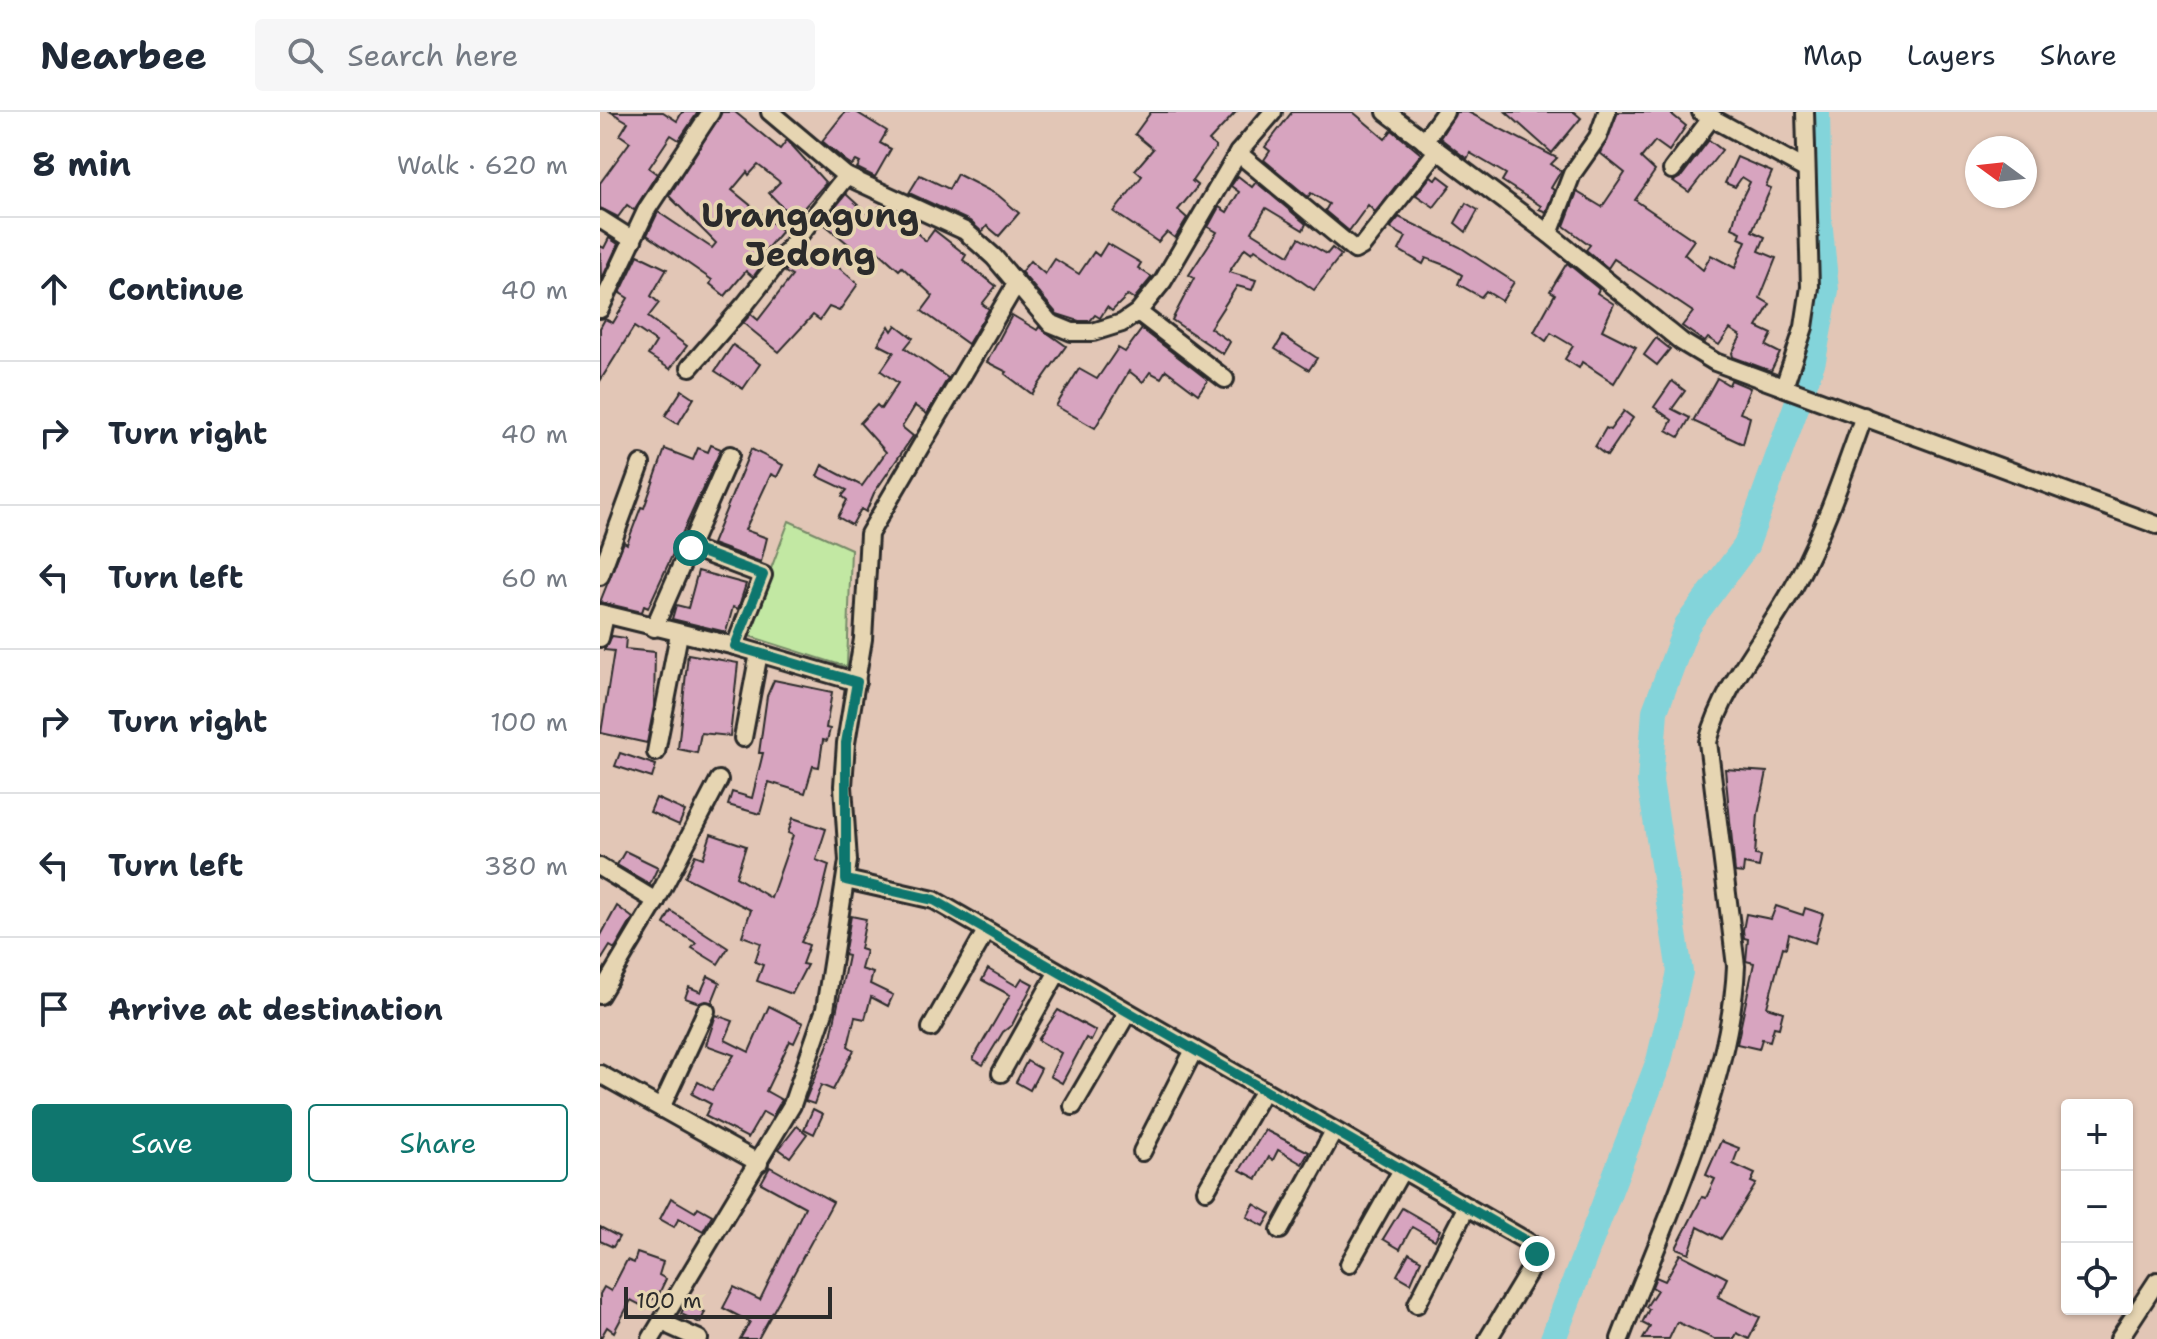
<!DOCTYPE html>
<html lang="en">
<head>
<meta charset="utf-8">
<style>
	body { margin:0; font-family:"Shantell Sans",sans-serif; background:#f6f6f7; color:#1f2937 }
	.controls { position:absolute; right:24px; bottom:24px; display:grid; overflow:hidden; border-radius:8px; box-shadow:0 2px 6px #0004 }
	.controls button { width:72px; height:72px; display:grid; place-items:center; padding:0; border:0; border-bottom:2px solid #e0e1e3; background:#fff; color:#1f2937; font:40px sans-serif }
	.compass { position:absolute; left:1365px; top:24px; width:72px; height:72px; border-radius:50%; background:#fff; box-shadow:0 2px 6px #0004; rotate:285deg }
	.scale { position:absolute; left:24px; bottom:20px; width:208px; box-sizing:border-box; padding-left:8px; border:4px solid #2b2b2b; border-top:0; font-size:22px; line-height:28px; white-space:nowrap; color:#2b2b2b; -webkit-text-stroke:6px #e6d5b2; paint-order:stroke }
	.stop { position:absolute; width:24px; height:24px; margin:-18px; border:6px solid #0f766e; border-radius:50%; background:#fff }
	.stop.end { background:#0f766e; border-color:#fff; box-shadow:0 2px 8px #0008 }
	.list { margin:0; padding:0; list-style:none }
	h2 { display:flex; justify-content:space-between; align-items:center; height:104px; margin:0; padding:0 32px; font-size:34px }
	h2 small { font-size:26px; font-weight:400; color:#747a83 }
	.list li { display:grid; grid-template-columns:52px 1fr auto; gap:24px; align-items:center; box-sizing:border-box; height:144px; padding:0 32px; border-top:2px solid #e0e1e3 }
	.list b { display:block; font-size:30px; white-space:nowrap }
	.list em { font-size:26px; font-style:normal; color:#747a83 }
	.actions { display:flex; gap:16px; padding:24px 32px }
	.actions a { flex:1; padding:18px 0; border:2px solid #0f766e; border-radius:8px; text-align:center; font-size:28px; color:#0f766e }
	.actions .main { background:#0f766e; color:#fff }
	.icon { flex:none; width:44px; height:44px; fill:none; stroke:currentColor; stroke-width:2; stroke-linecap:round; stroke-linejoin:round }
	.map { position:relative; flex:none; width:1557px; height:1227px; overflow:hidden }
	header { display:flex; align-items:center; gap:48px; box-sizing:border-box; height:112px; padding:0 40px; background:#fff; border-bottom:2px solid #e0e1e3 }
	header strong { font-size:38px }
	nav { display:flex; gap:44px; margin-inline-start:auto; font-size:28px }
	.search { width:560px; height:72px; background:#f6f6f7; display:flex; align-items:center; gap:20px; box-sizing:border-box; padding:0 28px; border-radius:8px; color:#747a83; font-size:30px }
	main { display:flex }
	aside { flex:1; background:#fff }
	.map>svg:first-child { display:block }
	.green { fill:#c2e8a3; stroke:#768a67; stroke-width:2 }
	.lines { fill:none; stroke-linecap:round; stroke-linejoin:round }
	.river { stroke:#83d4da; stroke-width:26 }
	.building { fill:#d7a4bf; stroke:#2b2b2b; stroke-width:2 }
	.minor-casing { stroke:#2b2b2b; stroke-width:22 }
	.minor { stroke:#e6d5b2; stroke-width:16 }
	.route { stroke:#0f766e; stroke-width:10 }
	.labels { text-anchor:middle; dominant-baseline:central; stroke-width:7; stroke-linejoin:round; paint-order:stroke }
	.quarter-label { font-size:34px; font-weight:bold; fill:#2b2b2b; stroke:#e6d5b2 }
</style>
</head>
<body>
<header>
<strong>Nearbee</strong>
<div class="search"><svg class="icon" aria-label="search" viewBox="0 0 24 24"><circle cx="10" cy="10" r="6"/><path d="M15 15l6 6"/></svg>Search here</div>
<nav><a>Map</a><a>Layers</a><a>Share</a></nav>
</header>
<main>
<aside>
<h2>8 min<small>Walk · 620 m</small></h2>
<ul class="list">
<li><svg class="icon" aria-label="ahead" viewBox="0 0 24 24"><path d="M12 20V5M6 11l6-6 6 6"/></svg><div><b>Continue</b></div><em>40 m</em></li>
<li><svg class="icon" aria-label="right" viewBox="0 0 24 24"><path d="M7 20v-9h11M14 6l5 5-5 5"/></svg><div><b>Turn right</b></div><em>40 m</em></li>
<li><svg class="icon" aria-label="left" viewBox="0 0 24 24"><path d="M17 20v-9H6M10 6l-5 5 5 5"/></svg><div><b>Turn left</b></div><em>60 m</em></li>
<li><svg class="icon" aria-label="right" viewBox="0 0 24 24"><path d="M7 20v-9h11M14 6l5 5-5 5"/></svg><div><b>Turn right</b></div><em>100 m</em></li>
<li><svg class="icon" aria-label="left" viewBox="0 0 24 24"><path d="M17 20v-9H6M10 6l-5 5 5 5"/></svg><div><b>Turn left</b></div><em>380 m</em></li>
<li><svg class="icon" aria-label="arrive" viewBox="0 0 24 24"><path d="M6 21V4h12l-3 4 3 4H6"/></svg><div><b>Arrive at destination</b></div></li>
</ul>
<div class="actions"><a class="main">Save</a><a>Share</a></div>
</aside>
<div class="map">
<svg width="1557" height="1227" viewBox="0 0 1557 1227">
	<rect width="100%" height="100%" fill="#e2c6b6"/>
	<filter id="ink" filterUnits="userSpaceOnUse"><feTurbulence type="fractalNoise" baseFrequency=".0125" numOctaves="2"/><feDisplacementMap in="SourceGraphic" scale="16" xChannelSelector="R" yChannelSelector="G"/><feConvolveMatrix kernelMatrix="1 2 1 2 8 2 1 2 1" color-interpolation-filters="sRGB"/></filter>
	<g filter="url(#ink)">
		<polygon class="green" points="189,409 251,437 247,555 146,523"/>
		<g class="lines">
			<polyline class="river" points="953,1227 1059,949 1080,860 1050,669 1055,599 1087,513 1146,434 1213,248 1226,178 1219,107 1217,0"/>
		</g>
		<g class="building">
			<polygon points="11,0 63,0 77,9 82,0 98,0 79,28 71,23 49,56 57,62 34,98 27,93 18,105 0,96 0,71 30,30 20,23 28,10"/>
			<polygon points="122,0 135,0 180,37 187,28 226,71 194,107 169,81 180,70 158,53 149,63 147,60 132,78 182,119 156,149 161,154 153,165 146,159 125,184 110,172 112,168 47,123 58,100 112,136 116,131 69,84"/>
			<polygon points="245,0 256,0 287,19 280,31 291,37 275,65 257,56 260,51 256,49 252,53 246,49 222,29"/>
			<polygon points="551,0 636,0 609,29 616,35 592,69 598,74 578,98 587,106 575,126 567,120 558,130 514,100 542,64 535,58 553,37 535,22"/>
			<polygon points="692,0 753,0 785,27 792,18 821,42 775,100 768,93 749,119 725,99 729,92 711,81 708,85 664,48 670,39 665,35"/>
			<polygon points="856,0 868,0 957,46 951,52 961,59 951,76 954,78 946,100 939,97 941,94 902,69 906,62 870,41 867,47 840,26"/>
			<polygon points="906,0 974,0 981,6 952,41"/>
			<polygon points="1018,0 1069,0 1086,14 1069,39 1055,29 1041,46 1055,59 1035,88 1094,128 1084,142 1103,158 1111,143 1135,156 1146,129 1139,126 1141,120 1132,116 1138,94 1150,70 1142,65 1135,75 1125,71 1137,45 1172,60 1166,74 1171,76 1152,119 1165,125 1159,139 1176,146 1160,186 1170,192 1157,215 1172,222 1166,234 1180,241 1171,259 1133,245 1132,241 1141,224 1130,217 1119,233 1108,226 1105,230 1082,214 1093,200 1014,147 1008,156 986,138 990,133 964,114 977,80 1002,95 1025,61 1000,41"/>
			<polygon points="1109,28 1122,38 1089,80 1073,69 1081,65"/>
			<polygon points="357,62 398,83 419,101 399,124 387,114 382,120 370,109 309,81 320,63 349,77"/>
			<polygon points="638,64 652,75 656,70 706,112 703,118 666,96 652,120 689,143 699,126 727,142 732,136 741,143 714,178 655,137 652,141 645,136 629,160 656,168 652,178 637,174 610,216 630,230 623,242 572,208 594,166 589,163 617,120 608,115 619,95 627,100 639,80 631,74"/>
			<polygon points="831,64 836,68 839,64 851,73 834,95 816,83"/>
			<polygon points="246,82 272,106 279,95 290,102 293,98 307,104 303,109 326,129 334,118 366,143 363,148 396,174 382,192 389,197 368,232 322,199 333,184 302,155 299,158 279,140 273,147 262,137 258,140 223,111"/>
			<polygon points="866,91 878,98 866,120 855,111"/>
			<polygon points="799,105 860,135 914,170 902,189 886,179 881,185 858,172 862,163 847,154 826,146 823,152 799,138 806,125 790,116"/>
			<polygon points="9,126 18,132 1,169 0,134 4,136"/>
			<polygon points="507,131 541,151 538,156 552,165 534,187 528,183 512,199 507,195 500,206 495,203 490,209 479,209 457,202 421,160 430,149 445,162 455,147 479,162 494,140 499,144"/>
			<polygon points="216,136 258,172 239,199 229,195 220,208 213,203 179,240 143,211 151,202 158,208 192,164 185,160 195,146 206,153"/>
			<polygon points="38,143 67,157 51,184 59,191 48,205 87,234 70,257 48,243 56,230 34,215 0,269 0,216 5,207 13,211 28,186 20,181"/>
			<polygon points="967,151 999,177 997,181 1014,192 1002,218 1036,235 1014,271 982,250 979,256 965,247 973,234 951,221 946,229 934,220 955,182 950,179"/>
			<polygon points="412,203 437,218 439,215 466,234 432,282 405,262 407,260 387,250"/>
			<polygon points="296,213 313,226 305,236 348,266 327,302 315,294 302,315 313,324 274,381 266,400 261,397 252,413 238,405 247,388 242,384 247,378 217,364 222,353 262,374 286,340 260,311 277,293 281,297 298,271 281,259 294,240 278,232 289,214 292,219"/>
			<polygon points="542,217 608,268 598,282 566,258 561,266 550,260 543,270 529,259 495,316 456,294 479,257 497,267 518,236 525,240"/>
			<polygon points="683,224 717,246 709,258 675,237"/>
			<polygon points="1056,226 1070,237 1057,253 1044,243"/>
			<polygon points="133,233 160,252 143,277 115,259"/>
			<polygon points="1117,266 1129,273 1131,268 1150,276 1140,301 1150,305 1143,332 1093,309"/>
			<polygon points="1072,269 1085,279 1072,297 1090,306 1079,325 1067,318 1072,308 1054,295"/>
			<polygon points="82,278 94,286 78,312 65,304"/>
			<polygon points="1024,299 1033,306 1007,344 995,335 1006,316 1010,318"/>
			<polygon points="111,333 121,337 48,496 44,494 42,500 0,490 24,430 27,432 41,395 44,396 65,337 93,348 98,336 108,340"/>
			<polygon points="151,337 183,353 177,365 171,362 145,418 167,426 161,450 112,432"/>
			<polygon points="98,459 146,472 138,497 133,495 126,520 72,507 76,493 88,496"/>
			<polygon points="12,524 26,526 25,537 55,540 54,595 47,631 1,621 14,539 4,538"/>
			<polygon points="88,542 138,551 130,624 101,621 97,641 78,637"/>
			<polygon points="174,568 232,580 226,616 230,617 227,629 223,628 219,655 213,654 205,681 169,670 160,702 128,693 132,680 152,686 163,641 159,641 167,584"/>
			<polygon points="20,641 56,653 52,666 15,654"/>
			<polygon points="1125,657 1167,660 1158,702 1155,743 1161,744 1159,755 1144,752 1143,761 1135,760"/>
			<polygon points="56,686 85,699 79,713 50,700"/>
			<polygon points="193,706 226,717 216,748 229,753 218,798 201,830 209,833 202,852 207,853 192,882 157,869 163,853 155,850 161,831 142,824 151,798 85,765 95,743 103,746 111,722 146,734 136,765 171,786 193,723 188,721"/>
			<polygon points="25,739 58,755 50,772 17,753"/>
			<polygon points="17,794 33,806 15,837 10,834 0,850 0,825"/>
			<polygon points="1176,794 1203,803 1205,796 1223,802 1215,831 1189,822 1186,836 1183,835 1167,895 1183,900 1179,916 1174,915 1170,929 1162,927 1159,937 1137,932 1154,851 1146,849 1148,827 1144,826 1143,818 1146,802 1171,807"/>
			<polygon points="71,799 128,836 118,852 92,836 96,831 64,812"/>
			<polygon points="251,804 266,807 260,837 266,839 261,857 273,861 270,872 293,883 288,894 271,885 265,907 255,905 248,934 254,938 233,978 221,973 214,992 205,989 231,925 248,844 244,843"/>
			<polygon points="388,857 417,874 422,866 433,872 412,913 403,920 383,953 373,947 410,883 382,868"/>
			<polygon points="108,864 120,870 112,890 99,891 85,886 89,875 101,880"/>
			<polygon points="169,894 203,911 194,931 190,929 166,979 182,988 172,1005 163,1000 148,1026 105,1004 111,992 92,982 98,970 112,978 134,943 106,933 116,903 133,909 125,928 149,940"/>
			<polygon points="458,898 496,919 491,929 486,926 462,971 450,964 461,941 438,928"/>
			<polygon points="427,949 441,957 430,978 416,970"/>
			<polygon points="213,997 223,1002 214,1022 204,1017"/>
			<polygon points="197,1014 207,1022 190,1045 179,1037"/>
			<polygon points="665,1018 709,1040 702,1052 678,1038 673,1048 669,1045 657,1067 640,1058"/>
			<polygon points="1121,1029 1139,1036 1133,1052 1155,1062 1151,1070 1156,1072 1121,1127 1098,1115 1089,1141 1076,1136 1102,1085 1106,1086 1115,1067 1106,1063"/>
			<polygon points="170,1055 233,1090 158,1227 140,1227 150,1210 123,1196 134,1175 160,1188 205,1095 161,1071"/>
			<polygon points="71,1086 95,1100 98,1095 112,1103 103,1119 79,1106 74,1115 60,1107"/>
			<polygon points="654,1092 671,1102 664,1114 647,1105"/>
			<polygon points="802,1096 840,1118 835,1128 812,1115 800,1137 783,1127"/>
			<polygon points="0,1115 19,1125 13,1135 0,1129"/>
			<polygon points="37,1141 63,1150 59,1163 66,1167 56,1188 52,1186 46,1196 31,1188 14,1220 7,1215 0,1227 0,1182 4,1175 11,1179 27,1148 34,1151"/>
			<polygon points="809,1141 821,1148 811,1171 797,1163"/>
			<polygon points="1080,1142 1127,1166 1118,1185 1160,1205 1149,1227 1137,1221 1134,1227 1114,1227 1077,1210 1069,1227 1043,1227 1050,1215 1042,1211 1049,1197 1046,1195 1057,1178 1052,1175 1056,1165 1065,1169"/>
			<polygon points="86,1191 105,1200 100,1211 81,1202"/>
		</g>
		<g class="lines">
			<defs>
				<g id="minor">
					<polyline points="170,0 246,64 365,119 394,145 450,211 472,220 493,220 522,211 538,200 563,169 638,41 673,0"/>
					<polyline points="786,0 949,122 1082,230 1115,250 1557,413"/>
					<polyline points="1101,0 1205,57"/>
					<polyline points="824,29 845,0"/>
					<polyline points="638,41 755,138 762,134 837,39"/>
					<polyline points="1072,58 1112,5"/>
					<polyline points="0,107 33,128"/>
					<polyline points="949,122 972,62 998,25 1007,0"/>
					<polyline points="0,197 47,97 111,0"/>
					<polyline points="538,200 625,267"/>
					<polyline points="90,255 146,191 246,64"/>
					<polyline points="1184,275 1204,215 1210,175 1205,0"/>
					<polyline points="91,436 163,463 135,534"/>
					<polyline points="0,464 41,352"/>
					<polyline points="0,501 135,534 257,570"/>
					<polyline points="54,516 130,343"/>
					<polyline points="0,526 5,504"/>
					<polyline points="143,626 159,541"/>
					<polyline points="56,640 79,522"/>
					<polyline points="0,755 56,789"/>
					<polyline points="246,768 334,788 935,1134 934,1151 888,1227"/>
					<polyline points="0,883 56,789 119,668"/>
					<polyline points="331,916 386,819"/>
					<polyline points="401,961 457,861"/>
					<polyline points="0,962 159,1051"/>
					<polyline points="473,994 528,900"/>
					<polyline points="61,996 106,899"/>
					<polyline points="542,1040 594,938"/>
					<polyline points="606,1078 664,978"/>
					<polyline points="680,1118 734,1019"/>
					<polyline points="749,1152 802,1058"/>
					<polyline points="817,1192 867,1094"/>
					<polyline points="70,1214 99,1227"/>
					<polyline points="51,1227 192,993 225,897 248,749 243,674 246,631 263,527 269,422 416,172"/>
					<path d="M1020,1227C1062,1116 1131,973 1136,854L1108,630C1124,570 1168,524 1197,469C1225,416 1244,360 1264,304"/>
					<polyline points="1519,1227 1557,1169"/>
				</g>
			</defs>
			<use href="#minor" class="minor-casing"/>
			<use href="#minor" class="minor"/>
		</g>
	</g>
	<g class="lines" filter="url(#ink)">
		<polyline class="route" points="91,436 163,463 135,534 257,570 246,631 246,768 334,788 935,1134 937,1142"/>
	</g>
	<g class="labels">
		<g class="quarter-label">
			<text x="210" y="103">Urangagung<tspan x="210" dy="39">Jedong</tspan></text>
		</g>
	</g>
</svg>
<div class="controls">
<button>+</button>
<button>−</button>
<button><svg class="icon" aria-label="locate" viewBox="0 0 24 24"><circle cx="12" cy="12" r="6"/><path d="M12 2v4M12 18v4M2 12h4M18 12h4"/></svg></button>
</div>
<svg class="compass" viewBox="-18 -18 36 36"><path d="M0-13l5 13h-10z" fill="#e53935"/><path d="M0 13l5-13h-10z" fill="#747a83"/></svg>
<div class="scale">100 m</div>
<div class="stop" style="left:91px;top:436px"></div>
<div class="stop end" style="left:937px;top:1142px"></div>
</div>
</main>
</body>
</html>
